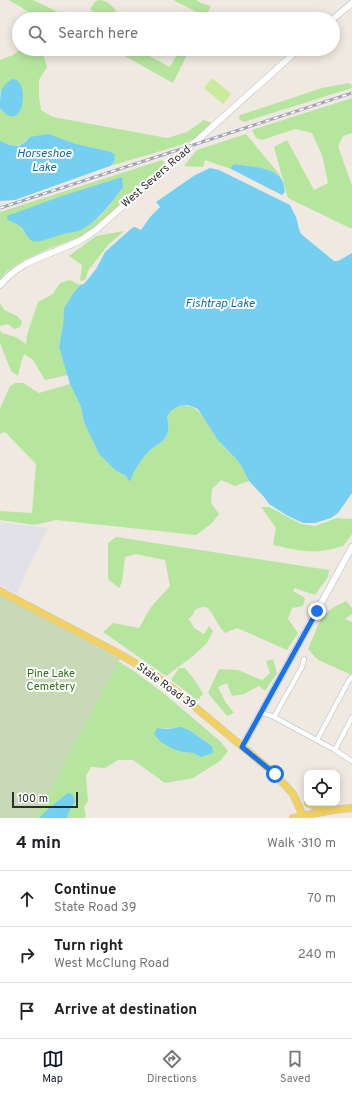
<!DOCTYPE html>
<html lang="en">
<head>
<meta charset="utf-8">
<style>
	body { margin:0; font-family:Overpass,sans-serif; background:#f6f6f6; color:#202124 }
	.controls { position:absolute; right:12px; bottom:12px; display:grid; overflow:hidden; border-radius:8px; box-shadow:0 2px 10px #0003 }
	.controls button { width:36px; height:36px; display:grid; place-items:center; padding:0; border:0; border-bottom:1px solid #e0e0e0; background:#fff; color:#202124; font:20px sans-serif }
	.scale { position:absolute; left:12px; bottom:10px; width:66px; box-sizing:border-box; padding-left:4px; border:2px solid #2e2e2e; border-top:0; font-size:11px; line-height:14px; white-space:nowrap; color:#2e2e2e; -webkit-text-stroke:3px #fff; paint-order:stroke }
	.stop { position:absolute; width:12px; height:12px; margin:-9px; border:3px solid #1a73e8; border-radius:50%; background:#fff }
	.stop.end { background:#1a73e8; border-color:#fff; box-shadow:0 1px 4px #0008 }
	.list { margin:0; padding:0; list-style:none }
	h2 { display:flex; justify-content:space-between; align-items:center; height:52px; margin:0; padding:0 16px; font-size:17px }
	h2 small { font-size:13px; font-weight:400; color:#757577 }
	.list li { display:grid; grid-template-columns:26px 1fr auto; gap:12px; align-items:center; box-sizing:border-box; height:56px; padding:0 16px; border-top:1px solid #e0e0e0 }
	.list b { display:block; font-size:15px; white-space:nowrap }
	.list p { margin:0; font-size:13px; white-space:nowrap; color:#757577 }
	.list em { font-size:13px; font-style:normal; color:#757577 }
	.icon { flex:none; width:22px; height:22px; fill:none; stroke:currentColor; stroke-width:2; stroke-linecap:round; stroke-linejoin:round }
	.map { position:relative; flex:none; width:352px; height:818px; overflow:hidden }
	.search { position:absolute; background:#fff; box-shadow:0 2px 10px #0003; left:12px; right:12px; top:12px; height:44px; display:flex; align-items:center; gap:10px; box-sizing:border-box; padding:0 14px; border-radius:22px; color:#757577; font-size:15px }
	.sheet { height:220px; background:#fff }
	nav { display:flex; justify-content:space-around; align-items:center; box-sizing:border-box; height:56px; border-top:1px solid #e0e0e0; background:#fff; font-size:11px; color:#757577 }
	nav a { display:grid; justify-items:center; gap:2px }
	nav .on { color:#111827 }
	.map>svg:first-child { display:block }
	.industrial { fill:#e3e1e8 }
	.green { fill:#b6e59e; fill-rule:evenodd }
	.cemetery { fill:#c8d9b8 }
	.pitch { fill:#c9ec9a }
	.water { fill:#75cff0 }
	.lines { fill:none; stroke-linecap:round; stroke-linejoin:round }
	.street-casing { stroke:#b4b7c1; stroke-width:5.5 }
	.secondary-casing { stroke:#b4b7c1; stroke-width:7 }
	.primary-casing { stroke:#c9c9c9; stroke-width:8 }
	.street { stroke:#fff; stroke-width:4.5 }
	.secondary { stroke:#fff; stroke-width:6 }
	.primary { stroke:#f2d163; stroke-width:7 }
	.rail-casing { stroke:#a3a6b8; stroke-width:3 }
	.rail { stroke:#fff; stroke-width:1.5; stroke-dasharray:4.5; stroke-linecap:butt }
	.route { stroke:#1a73e8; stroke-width:5 }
	.labels { text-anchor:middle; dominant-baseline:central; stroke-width:4; stroke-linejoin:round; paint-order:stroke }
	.street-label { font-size:11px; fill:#2e2e2e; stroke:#fff }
	.park-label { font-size:11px; fill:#2c6e1b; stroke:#fff }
	.water-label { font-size:12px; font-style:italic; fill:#0d6fa3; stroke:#fff }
</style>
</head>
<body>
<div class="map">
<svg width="352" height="818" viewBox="0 0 352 818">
	<rect width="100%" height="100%" fill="#efe9e1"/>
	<polygon class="industrial" points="0,522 48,528 16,594 0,585"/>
	<g class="green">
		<polygon points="9,0 33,0 60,13 57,19 39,19 39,18"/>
		<path d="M98,0C108,0 115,7 118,16L116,19C104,19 100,17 90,9L95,2Z"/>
		<polygon points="173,0 196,0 201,3 211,6 204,19 197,19 199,15 195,11"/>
		<path d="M21,49H44V57L47,67L39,80V97L41,110L53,117L167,138L187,132L204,120L211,123L194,139L181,145L110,166L114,162L76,144L56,137H30C19,148 14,147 0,141V108L4,113L0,90V60L13,55Z"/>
		<polygon points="112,49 136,49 170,67 180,49 190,49 173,83"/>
		<polygon points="349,83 352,86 352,88 244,122 239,119 240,115 322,88"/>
		<polygon points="352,98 352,133 343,136 338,146 352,186 352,228 350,228 288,198 274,147 287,140 314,190 328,183 322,155 312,133 295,129 262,140 256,138 252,130"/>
		<polygon points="246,134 279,174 282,180 276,174 266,169 234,164 231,167 231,169 205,160 203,167 184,166 197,150"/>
		<path d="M162,160L166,165L85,235L48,249L24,260L6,272L0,280V212ZM111,204L99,217L88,225L75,232L61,234L40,240L28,237L20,226Z"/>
		<polygon points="124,231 108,245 88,271 85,280 80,281 82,265 69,256 96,236"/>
		<polygon points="70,280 80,285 72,295 64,308 63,324 59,346 68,375 45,380 33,360 24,354 21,362 18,376 11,371 0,343 0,330 2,333 16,337 26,344 27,335 38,302 53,294 60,283"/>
		<polygon points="0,303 4,310 17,316 22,321 20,327 14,329 8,324 0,326"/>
		<path d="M15,383H23L39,393L70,384L81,407L84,422L99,454L115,470L126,476L128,479L131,480C133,470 143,458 150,450C156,445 165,442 168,432C169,427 168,421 167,416C171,411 174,407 181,406C201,402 207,427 218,439C223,447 231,453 237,460C242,466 246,474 249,481L235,486L221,480L212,489L211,503L219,514L212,523L196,535L56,520L34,525L0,520V511L32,513L36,464L5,432L0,434V409L10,386Z"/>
		<path d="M261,507H269L301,524L315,526L337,518L351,519L352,518V534L343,546C336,548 328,550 321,551C305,553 288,548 273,545L276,528Z"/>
		<path d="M116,537L329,570L328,577L315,595L295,588L293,591L305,598L303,606L292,608L288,619L298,633L287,650L237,628L225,633C221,629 218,624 215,619C210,609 207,603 195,610L192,616L188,619L191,622L194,628L204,634L209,626L213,631L207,643L193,656L166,676L103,632L113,623L139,628L151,607L170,586L165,560L136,554L125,557L122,582L119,588L108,579V543Z"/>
		<path d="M0,600L110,656L135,672L162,692L220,741L228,751L220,761L193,778L165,783L133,760H118L105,768L91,767L86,776L88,801L84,807L86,816L84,818H67V814L74,805L67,793C58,801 48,808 39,818H25ZM157,728C163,729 168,728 174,728C189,728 200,737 212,746L201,757L193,753L183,752Z"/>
		<polygon points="346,601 352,608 352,614 345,619 352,622 352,675 318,660 308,649 322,616 334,607"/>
		<polygon points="273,659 277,673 265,691 259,686 244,694 232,696 227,683 218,687 226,703 234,713 227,716 208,693 219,669 238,670 262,680 270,673 266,661"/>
		<polygon points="179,668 185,668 196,682 203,694 197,700 171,680"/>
	</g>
	<polygon class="cemetery" points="0,595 120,659 35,818 0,818"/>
	<polygon class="pitch" points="212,78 231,94 223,104 204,88"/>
	<g class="water">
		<path d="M12,79C31,78 24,138 0,108C0,93 0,87 12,79Z"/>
		<polygon points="48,134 76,144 111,152 115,155 114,162 110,166 15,200 0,201 0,141 10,145 18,146 24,143 30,137"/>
		<path d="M234,164C248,167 273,166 282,180C284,183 284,188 285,192L282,195L231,169V167Z"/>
		<path d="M210,168L219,170L290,205L296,217L299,229L301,234L334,261H338L352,253V493L338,513L331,518L315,523H303L288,516L269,504L264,497L249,481L242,467L237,460L217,439L198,409L188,405L179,406L172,410L167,416C168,421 169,427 168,432C165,442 156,445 150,450C143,457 133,471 131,480L129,481L126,476L115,470L99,454L84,422L81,407L70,384L59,347L63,324L64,308L72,295L80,285L84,284L96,269L105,252L132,228L135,227L141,230L150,217L160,207L156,202L195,175Z"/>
		<path d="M122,177L123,187C111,203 95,226 75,232C70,233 65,233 60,235C52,237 41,243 33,241C27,239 25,231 21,227C18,224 12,222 8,220L7,216L59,197Z"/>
		<polygon points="181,727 189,730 212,746 213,753 201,757 193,753 183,752 173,749 161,742 154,734 157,728 167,729"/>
		<path d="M67,793L72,794L75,801C73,807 68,811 67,818H39C48,808 58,801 67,793Z"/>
	</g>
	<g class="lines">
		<defs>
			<g id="street">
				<polyline points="260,712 274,717 335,750 352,761"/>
				<polyline points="274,717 302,667 304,659"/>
				<polyline points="317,740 349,680 352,677"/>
				<polyline points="335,750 352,717"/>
			</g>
			<g id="secondary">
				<polyline points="333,19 352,3"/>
				<path d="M0,285C21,259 52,255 81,240C86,237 91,233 96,230L192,145L299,49"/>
				<polyline points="242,747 352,547"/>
			</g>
			<g id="primary">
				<polyline points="0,591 116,652 152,673 176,691 275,774 293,794 303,816"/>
				<polyline points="308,803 325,810"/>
				<path d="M293,818C314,814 331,809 352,808"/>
			</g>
		</defs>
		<use href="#street" class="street-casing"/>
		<use href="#secondary" class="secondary-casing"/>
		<use href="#primary" class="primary-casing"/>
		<use href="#street" class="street"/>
		<use href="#secondary" class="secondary"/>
		<use href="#primary" class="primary"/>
		<defs>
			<polyline id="rail" points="0,208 352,93"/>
		</defs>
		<use href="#rail" class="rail-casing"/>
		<use href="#rail" class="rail"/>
	</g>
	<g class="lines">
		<polyline class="route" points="275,774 242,747 317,611"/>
	</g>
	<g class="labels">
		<g class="street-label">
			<text transform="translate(156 177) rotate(-41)">West Severs Road</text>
			<text transform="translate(166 686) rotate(36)">State Road 39</text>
		</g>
		<g class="park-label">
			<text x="51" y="674">Pine Lake<tspan x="51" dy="13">Cemetery</tspan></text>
		</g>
		<g class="water-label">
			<text x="44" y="154">Horseshoe<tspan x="44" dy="14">Lake</tspan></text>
			<text x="220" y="304">Fishtrap Lake</text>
		</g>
	</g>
</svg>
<div class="controls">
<button><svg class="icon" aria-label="locate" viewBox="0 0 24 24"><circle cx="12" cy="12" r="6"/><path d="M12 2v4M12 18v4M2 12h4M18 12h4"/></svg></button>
</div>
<div class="scale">100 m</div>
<div class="stop" style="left:275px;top:774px"></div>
<div class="stop end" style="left:317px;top:611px"></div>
<div class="search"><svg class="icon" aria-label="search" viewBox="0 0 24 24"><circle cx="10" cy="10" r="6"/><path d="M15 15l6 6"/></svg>Search here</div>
</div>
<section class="sheet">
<h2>4 min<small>Walk · 310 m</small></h2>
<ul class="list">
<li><svg class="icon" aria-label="ahead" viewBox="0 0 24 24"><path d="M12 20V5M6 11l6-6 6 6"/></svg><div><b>Continue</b><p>State Road 39</p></div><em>70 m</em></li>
<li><svg class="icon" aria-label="right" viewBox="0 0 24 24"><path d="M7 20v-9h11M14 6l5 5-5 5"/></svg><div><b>Turn right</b><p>West McClung Road</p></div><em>240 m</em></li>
<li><svg class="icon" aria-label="arrive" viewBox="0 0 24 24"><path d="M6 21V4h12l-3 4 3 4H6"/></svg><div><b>Arrive at destination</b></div></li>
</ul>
</section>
<nav>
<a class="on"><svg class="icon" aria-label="map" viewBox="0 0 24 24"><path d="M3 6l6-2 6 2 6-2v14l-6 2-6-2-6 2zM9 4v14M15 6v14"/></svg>Map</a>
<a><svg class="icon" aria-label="directions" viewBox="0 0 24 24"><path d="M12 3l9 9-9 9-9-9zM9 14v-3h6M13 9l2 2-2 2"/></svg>Directions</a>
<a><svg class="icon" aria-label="saved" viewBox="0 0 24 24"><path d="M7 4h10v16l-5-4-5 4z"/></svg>Saved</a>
</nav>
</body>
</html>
